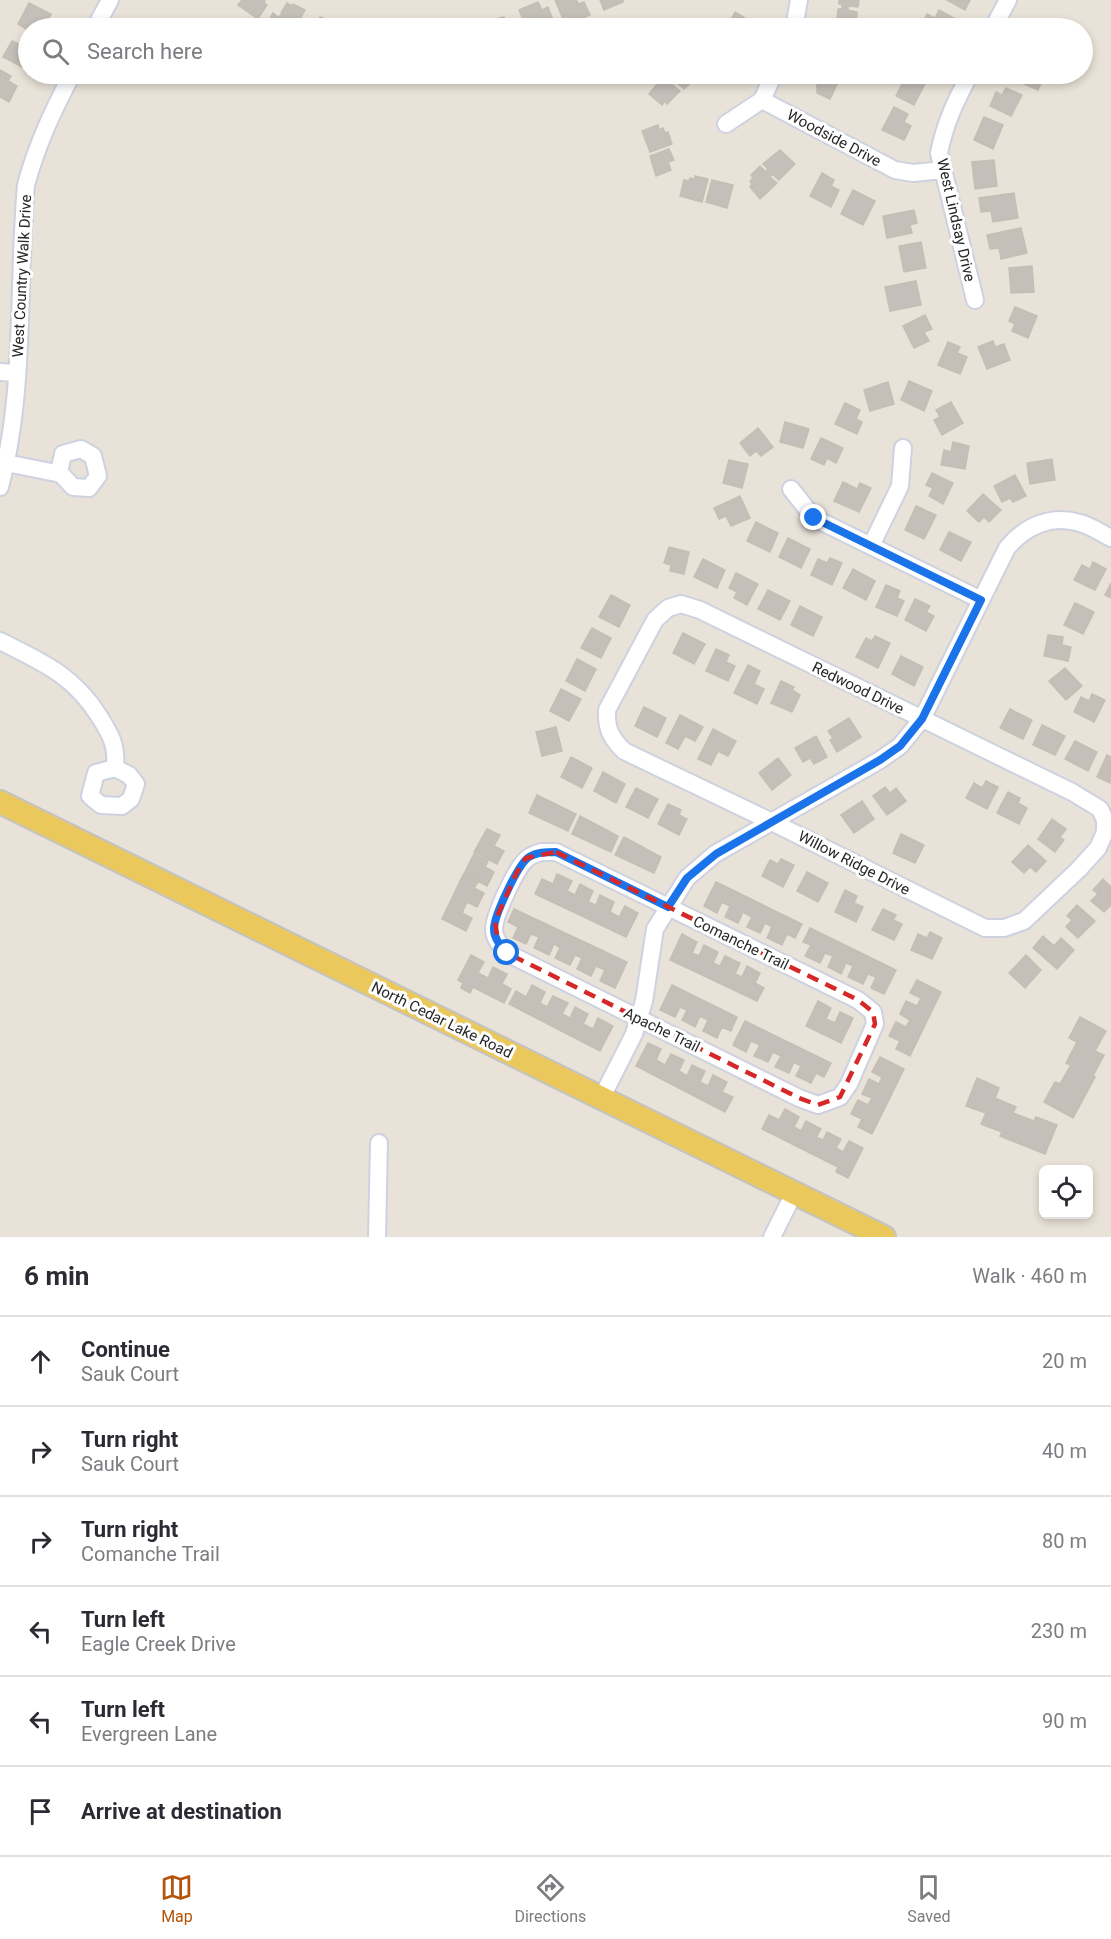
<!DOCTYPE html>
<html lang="en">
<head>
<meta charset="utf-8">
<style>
	body { margin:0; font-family:Roboto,sans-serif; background:#f2f2f3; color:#2b2b33 }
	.controls { position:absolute; right:18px; bottom:18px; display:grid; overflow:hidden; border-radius:9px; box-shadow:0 3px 9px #0003 }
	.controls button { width:54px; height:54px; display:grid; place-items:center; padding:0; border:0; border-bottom:2px solid #e1e1e2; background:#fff; color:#2b2b33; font:30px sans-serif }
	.stop { position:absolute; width:18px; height:18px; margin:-14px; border:4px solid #1a73e8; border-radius:50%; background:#fff }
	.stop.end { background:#1a73e8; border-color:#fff; box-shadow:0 2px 6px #0008 }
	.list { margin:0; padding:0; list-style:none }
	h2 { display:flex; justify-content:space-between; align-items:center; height:78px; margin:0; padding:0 24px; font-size:26px }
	h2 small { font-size:20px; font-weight:400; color:#7c7c81 }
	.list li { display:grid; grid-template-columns:39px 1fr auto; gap:18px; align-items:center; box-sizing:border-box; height:90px; padding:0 24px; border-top:2px solid #e1e1e2 }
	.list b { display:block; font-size:22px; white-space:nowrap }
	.list p { margin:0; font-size:20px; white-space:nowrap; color:#7c7c81 }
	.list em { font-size:20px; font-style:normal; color:#7c7c81 }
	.icon { flex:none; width:33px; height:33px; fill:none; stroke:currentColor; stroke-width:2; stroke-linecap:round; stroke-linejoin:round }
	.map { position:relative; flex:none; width:1111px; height:1237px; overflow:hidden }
	.search { position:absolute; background:#fff; box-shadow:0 3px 9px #0003; left:18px; right:18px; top:18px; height:66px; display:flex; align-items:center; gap:15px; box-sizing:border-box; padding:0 21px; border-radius:33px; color:#7c7c81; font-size:22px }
	.sheet { height:618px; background:#fff }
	nav { display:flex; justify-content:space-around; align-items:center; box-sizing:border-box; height:84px; border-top:2px solid #e1e1e2; background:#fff; font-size:16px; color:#7c7c81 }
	nav a { display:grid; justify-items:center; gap:3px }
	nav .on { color:#b45309 }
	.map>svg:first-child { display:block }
	.building { fill:#c4bfb8; stroke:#c4beb3; stroke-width:1.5 }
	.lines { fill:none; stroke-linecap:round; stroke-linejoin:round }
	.minor-casing { stroke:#ced1e0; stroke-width:20 }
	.major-casing { stroke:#c3c3c3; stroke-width:26 }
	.minor { stroke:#fff; stroke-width:16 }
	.major { stroke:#ebc85c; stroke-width:22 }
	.route { stroke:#1a73e8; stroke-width:8 }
	.marked { fill:none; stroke:#d62828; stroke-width:4.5; stroke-dasharray:12 8; stroke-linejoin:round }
	.labels { text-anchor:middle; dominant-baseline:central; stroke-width:6; stroke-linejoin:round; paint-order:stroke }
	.street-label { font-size:15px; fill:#272727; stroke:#fff }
</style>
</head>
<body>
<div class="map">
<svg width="1111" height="1237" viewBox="0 0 1111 1237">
	<rect width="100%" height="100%" fill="#e9e2d8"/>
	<g class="building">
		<polygon points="242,0 265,0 264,3 267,5 258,19 238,5"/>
		<polygon points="555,0 576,0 579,4 584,2 590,15 566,26"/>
		<polygon points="600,0 623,0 623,2 604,10"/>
		<polygon points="839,0 859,0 858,7 848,6 848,10 857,12 856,28 832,28 833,19 837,20 838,9 842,9 842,4 839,4"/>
		<polygon points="947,0 970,0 965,10"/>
		<polygon points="538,2 542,10 548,7 556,28 535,28 530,19 524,22 519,10"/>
		<polygon points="29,3 51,14 44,28 41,26 39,28 28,30 18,24"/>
		<polygon points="287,3 292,6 293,4 305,10 295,28 270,28 266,26 273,13 278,17 283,14 281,13"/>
		<polygon points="939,10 954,18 949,27 952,28 929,28 931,25 923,22 927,14 935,18"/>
		<polygon points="735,12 756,25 754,28 727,28"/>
		<polygon points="320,17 338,23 336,28 308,28 310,23 317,25"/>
		<polygon points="504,17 508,27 512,28 488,28 486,22"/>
		<polygon points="26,40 28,42 28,64 26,69 3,57 12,41 23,46"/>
		<polygon points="0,70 11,76 8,81 17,86 9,102 0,97"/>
		<polygon points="667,74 700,74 684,89"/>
		<polygon points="811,74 828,74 828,75 839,80 830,99 817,93 817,84 808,80"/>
		<polygon points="907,74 926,82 914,105 896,96"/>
		<polygon points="1008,74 1045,74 1038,90 1006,76"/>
		<polygon points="663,77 680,91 667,104 665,101 662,105 649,94"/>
		<polygon points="1006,88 1022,95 1011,116 990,106 996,92 1002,95"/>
		<polygon points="894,107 908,114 904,122 911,126 904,140 882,130"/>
		<polygon points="984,117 1003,125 993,149 974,140"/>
		<polygon points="658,125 659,130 663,128 665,133 668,132 672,144 650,152 642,131"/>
		<polygon points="669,149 674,160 668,162 671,170 656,176 650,156"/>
		<polygon points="780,150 795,164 779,180 772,174 770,177 777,183 760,199 750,187 752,184 750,181 753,178 751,175 760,166 766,172 768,169 763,164"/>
		<polygon points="994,160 997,186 975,189 972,162"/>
		<polygon points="822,173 834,180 831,186 839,190 831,207 810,196"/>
		<polygon points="695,176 708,179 702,202 680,196 684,180 689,181 690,178 695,179"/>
		<polygon points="712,180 733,185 727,208 706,202"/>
		<polygon points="853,190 875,201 863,225 841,214"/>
		<polygon points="1014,193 1018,218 993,222 991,211 981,212 979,198"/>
		<polygon points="914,210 917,223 910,225 912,233 887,238 883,216"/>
		<polygon points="1021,228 1027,253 1001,259 999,248 990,249 987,235"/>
		<polygon points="921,242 926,268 904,272 899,246"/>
		<polygon points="1032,266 1034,292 1011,293 1009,268"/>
		<polygon points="916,281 921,305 890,311 885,287"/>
		<polygon points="1015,307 1037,316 1028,338 1012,331 1015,324 1009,321"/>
		<polygon points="925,315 932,329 924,332 929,341 914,348 903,326"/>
		<polygon points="993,341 995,347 1004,344 1010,360 987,369 978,347"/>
		<polygon points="948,342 960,347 957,353 967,357 960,374 938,365"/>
		<polygon points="909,381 932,391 924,411 901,400"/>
		<polygon points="888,382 894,404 870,411 864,390"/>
		<polygon points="951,402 963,423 942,435 934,420 940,417 936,410"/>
		<polygon points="845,403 860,410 856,419 862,422 857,434 835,424"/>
		<polygon points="785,422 809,429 803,448 780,442"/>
		<polygon points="758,428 773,447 761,456 756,451 750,456 740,443"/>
		<polygon points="821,438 843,448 836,463 827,458 824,465 811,459"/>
		<polygon points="953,442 969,446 965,469 941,465 944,450 951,452"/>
		<polygon points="1052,459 1055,480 1030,484 1027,463"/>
		<polygon points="729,460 748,464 742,488 723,483"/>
		<polygon points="932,473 953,483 943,504 929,496 933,488 926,485"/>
		<polygon points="1015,475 1026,496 1013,502 1010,498 1002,502 994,486"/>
		<polygon points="843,482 857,489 860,483 871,488 859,512 834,501"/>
		<polygon points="983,494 1001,510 989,522 984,517 979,522 967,511"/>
		<polygon points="740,496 750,518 731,526 726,516 719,519 714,508"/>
		<polygon points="916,506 936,515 924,539 905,530"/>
		<polygon points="756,522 778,533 770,552 747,541"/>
		<polygon points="949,532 971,542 961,561 940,550"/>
		<polygon points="788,538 810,549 801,568 779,557"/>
		<polygon points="669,547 689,552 684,574 670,571 671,565 664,563"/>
		<polygon points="830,558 842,563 832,585 811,575 818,559 827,563"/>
		<polygon points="703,559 725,570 717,588 694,577"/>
		<polygon points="1093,562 1106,569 1095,590 1074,580 1082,565 1090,569"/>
		<polygon points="853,569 875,581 866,600 843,588"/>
		<polygon points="736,573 758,584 747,605 734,598 737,592 729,588"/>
		<polygon points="1111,583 1111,598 1105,595"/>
		<polygon points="886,585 900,591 897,598 904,601 897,616 876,607"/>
		<polygon points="768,590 790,601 780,620 758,609"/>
		<polygon points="611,595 630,605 619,627 599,617"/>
		<polygon points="915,599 930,606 926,612 934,616 926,631 905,620"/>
		<polygon points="1075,603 1094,612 1083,634 1064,625"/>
		<polygon points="800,606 822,617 813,636 791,625"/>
		<polygon points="592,628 611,638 601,658 581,648"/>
		<polygon points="683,633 705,644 694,664 673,653"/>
		<polygon points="1048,635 1063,637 1062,645 1071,647 1068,661 1044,656"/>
		<polygon points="875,636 890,643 878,668 856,657 866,638 872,641"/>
		<polygon points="716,649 729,655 726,662 735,666 728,681 706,671"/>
		<polygon points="901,656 923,667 914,686 892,674"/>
		<polygon points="577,659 596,669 585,691 566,681"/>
		<polygon points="748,665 760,671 754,684 764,689 757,704 734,693"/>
		<polygon points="1065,668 1082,686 1066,700 1049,681"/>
		<polygon points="781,681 794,687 792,690 800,695 792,712 771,703"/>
		<polygon points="561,689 581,699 569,721 550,711"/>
		<polygon points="1092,694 1105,700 1094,722 1074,712 1081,697 1089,701"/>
		<polygon points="644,707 666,718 657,737 635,726"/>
		<polygon points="1010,709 1032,720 1023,739 1000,728"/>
		<polygon points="680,715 703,727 695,741 685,736 678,749 666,743"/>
		<polygon points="849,718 861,737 837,752 830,740 833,738 828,731"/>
		<polygon points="1042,725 1065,736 1055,755 1033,745"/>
		<polygon points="556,727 562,751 542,756 536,732"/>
		<polygon points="713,729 736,741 728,756 718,751 711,765 698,759"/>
		<polygon points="816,736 827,757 814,764 810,758 803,762 795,748"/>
		<polygon points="1075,741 1097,752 1088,771 1065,759"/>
		<polygon points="1107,755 1111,757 1110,783 1097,777"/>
		<polygon points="571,757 592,768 582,788 561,777"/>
		<polygon points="778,758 791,775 772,790 759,773"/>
		<polygon points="603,772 625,784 616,803 594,791"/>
		<polygon points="986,781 998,787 987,809 966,798 974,783 982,788"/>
		<polygon points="885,787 890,793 896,788 906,801 887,815 873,796"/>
		<polygon points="636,788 658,799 648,818 626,807"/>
		<polygon points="1008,792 1020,798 1018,803 1027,808 1019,824 997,813"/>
		<polygon points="537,795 576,814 568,831 529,813"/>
		<polygon points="862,801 874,819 854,833 841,815"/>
		<polygon points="668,804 681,810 679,815 687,819 679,835 658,824"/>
		<polygon points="580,816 618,836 611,852 572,834"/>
		<polygon points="1052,819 1066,829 1060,837 1064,840 1055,852 1038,839"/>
		<polygon points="487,829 500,835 494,846 504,851 497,864 474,852"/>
		<polygon points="901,834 924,845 915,863 893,853"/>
		<polygon points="624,837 661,857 654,873 615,855"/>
		<polygon points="1028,845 1046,861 1036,872 1030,867 1024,873 1012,862"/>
		<polygon points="474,854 488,861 485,867 494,872 487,886 464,874"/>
		<polygon points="781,859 794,865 783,887 762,876 770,860 778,864"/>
		<polygon points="807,872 828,883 818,902 797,891"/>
		<polygon points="557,874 572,881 567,891 575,895 580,884 593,891 588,902 596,905 600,895 614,902 610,912 619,917 625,906 638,913 626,937 535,894 542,879 553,884"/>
		<polygon points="463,875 478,882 474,888 484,893 477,907 467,902 462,913 472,918 466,931 442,919"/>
		<polygon points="1103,879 1111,887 1111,905 1104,912 1091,901 1098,894 1093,890"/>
		<polygon points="716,882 802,924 795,938 787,934 782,945 767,938 772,927 765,923 760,933 747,927 752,917 743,912 738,923 725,917 730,906 722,902 717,913 704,906"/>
		<polygon points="845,890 857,896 854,903 863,907 856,922 835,912"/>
		<polygon points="1077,905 1095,921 1078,938 1066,927 1072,920 1067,916"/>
		<polygon points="514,909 627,962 615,988 600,981 605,970 596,966 591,976 577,969 582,958 575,955 570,965 555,958 560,948 554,944 549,955 534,948 539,937 531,934 526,944 513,938 518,927 508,922"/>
		<polygon points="883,909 896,915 893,920 902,924 894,940 872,930"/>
		<polygon points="810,928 896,970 884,994 871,988 876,977 868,974 863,984 848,977 853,966 846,963 841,974 828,967 833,956 825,953 820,963 805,956 811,945 803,942"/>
		<polygon points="930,932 942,938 932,959 911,950 918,934 927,938"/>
		<polygon points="682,934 697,942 692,953 699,956 704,945 718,952 713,963 720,966 725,956 740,963 735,974 742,977 747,966 760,973 755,983 764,988 757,1001 670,960"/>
		<polygon points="1043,936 1054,946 1061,938 1074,950 1057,969 1033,948"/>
		<polygon points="471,955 484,962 478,973 488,978 493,967 507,974 502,984 511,989 504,1003 473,987 470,993 461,988 463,983 458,980"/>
		<polygon points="1026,955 1041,970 1025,988 1009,973"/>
		<polygon points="917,980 941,992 910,1056 896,1049 900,1041 889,1036 896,1022 906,1027 910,1020 900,1014 906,1001 917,1006 921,998 910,993"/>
		<polygon points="532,985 545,992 540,1003 547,1007 553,996 568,1003 562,1014 570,1018 575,1007 588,1014 583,1024 593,1029 598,1018 613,1026 600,1051 509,1004 516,991 526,997"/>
		<polygon points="672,985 737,1017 731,1031 722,1027 717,1038 703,1031 708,1020 700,1016 695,1027 682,1020 687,1010 680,1007 675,1017 660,1010"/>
		<polygon points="818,1001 831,1008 826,1019 835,1023 840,1012 853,1018 841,1043 806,1026"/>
		<polygon points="1080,1017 1106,1031 1095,1051 1104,1055 1093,1076 1095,1077 1073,1118 1044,1102 1055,1082 1060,1084 1071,1065 1066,1063 1077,1042 1069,1038"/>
		<polygon points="745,1021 831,1063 824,1077 816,1073 811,1083 796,1076 801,1066 794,1062 789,1073 775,1067 781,1056 773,1052 768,1062 754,1056 760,1045 751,1041 746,1052 733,1045"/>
		<polygon points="648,1043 661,1049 656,1060 665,1065 671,1054 684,1060 679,1071 687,1076 692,1065 705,1071 700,1082 708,1086 713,1075 727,1082 722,1092 733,1097 725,1112 636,1066"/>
		<polygon points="880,1057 904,1069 872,1134 858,1127 862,1119 851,1114 858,1100 868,1105 872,1098 862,1094 869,1079 879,1084 882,1077 872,1072"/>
		<polygon points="977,1078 999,1088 995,1098 1016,1107 1013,1113 1034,1121 1036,1117 1057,1125 1045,1154 1000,1136 1002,1132 981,1124 986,1113 966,1106"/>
		<polygon points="785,1109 799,1117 794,1127 801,1131 806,1121 821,1129 816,1137 823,1140 827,1132 841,1139 836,1148 843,1152 849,1141 863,1148 848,1178 836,1172 838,1167 762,1129 769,1115 779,1120"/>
	</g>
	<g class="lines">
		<defs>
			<g id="minor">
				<polyline points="95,28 110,0"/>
				<polyline points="794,28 799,0"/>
				<polyline points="993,28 1008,0"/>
				<path d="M970,74C956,100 945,123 939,153L975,300"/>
				<polyline points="762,100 895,170 913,173 943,170"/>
				<polyline points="762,100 774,74"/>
				<polyline points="726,124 762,100"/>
				<polyline points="0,372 17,373"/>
				<polygon points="81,449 93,456 98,476 89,488 73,487 59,472 63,454"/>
				<polyline points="6,463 56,473 59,472"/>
				<path d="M0,487C26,389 17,285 26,185C37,144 53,111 72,74"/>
				<polyline points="791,489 814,518 981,600"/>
				<polyline points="871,546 900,486 903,448"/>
				<path d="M681,604L700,610L1072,792L1100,809L1105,820V832L1098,848L1078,870L1024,921L1004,928H985L772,822L624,751C611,738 606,729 607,710L655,620L668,608Z"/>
				<path d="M0,641C42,662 73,675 99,716C111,735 117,745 115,768"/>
				<polygon points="115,768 129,775 136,784 131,799 122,806 101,805 90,796 96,773"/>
				<path d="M541,852H556L858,1000L873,1012L875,1024L849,1084L840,1097L818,1105L799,1098L507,953C501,946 494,939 494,929C494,916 517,865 528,858C531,855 537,854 541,852Z"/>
				<path d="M601,1099L634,1034L644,1001L655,929L687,878L715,854L880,760L900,746L922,719L1007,548C1025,526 1052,514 1080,523C1091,526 1101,533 1111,538"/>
				<polyline points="377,1237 379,1143"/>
				<polyline points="772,1237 794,1193"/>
			</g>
			<polyline id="major" points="0,802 884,1237"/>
		</defs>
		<use href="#minor" class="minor-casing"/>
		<use href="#major" class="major-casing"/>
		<use href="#minor" class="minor"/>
		<use href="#major" class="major"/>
	</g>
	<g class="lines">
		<path class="route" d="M507,953C501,946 494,939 494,929C494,916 518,864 529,857C537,852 546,852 556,852L668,907L687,878L716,854L880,760L900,746L922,719L981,600L814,518"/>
	</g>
	<path class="marked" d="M556,852L858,1000L873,1012L875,1024L840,1097L818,1105L799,1098L507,953L498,942L495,921L517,872L526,858Z"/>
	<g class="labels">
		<g class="street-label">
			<text transform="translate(834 138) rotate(28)">Woodside Drive</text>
			<text transform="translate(956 220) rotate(77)">West Lindsay Drive</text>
			<text transform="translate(22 276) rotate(-87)">West Country Walk Drive</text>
			<text transform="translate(858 688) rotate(26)">Redwood Drive</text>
			<text transform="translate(854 863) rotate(27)">Willow Ridge Drive</text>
			<text transform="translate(741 943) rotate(26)">Comanche Trail</text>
			<text transform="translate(442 1020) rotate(26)">North Cedar Lake Road</text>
			<text transform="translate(662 1030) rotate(26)">Apache Trail</text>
		</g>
	</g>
</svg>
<div class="controls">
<button><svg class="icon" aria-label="locate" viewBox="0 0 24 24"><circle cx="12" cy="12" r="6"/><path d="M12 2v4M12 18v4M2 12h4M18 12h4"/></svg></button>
</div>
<div class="stop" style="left:507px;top:953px"></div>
<div class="stop end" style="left:814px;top:518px"></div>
<div class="search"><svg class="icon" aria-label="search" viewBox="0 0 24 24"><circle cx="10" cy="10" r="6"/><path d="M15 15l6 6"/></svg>Search here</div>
</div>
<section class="sheet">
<h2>6 min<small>Walk · 460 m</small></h2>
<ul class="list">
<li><svg class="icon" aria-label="ahead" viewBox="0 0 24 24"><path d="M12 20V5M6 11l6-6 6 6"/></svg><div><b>Continue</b><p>Sauk Court</p></div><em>20 m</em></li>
<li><svg class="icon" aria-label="right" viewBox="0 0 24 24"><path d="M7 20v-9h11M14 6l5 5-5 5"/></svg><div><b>Turn right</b><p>Sauk Court</p></div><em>40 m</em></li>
<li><svg class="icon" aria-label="right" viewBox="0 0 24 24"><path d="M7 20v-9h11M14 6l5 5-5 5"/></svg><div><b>Turn right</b><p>Comanche Trail</p></div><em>80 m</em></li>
<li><svg class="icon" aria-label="left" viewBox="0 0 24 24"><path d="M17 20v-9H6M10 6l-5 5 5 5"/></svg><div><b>Turn left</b><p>Eagle Creek Drive</p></div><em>230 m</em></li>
<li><svg class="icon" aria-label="left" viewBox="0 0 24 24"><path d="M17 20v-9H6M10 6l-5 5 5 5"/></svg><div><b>Turn left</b><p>Evergreen Lane</p></div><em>90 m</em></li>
<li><svg class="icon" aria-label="arrive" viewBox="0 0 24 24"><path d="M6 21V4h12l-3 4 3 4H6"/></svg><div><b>Arrive at destination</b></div></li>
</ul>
</section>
<nav>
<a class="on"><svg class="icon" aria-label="map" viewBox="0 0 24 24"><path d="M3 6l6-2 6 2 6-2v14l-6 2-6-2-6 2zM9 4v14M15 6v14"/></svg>Map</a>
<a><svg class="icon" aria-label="directions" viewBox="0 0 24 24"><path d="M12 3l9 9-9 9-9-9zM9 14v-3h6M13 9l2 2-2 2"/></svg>Directions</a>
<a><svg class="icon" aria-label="saved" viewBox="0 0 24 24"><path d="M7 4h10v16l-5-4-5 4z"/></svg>Saved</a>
</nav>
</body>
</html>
